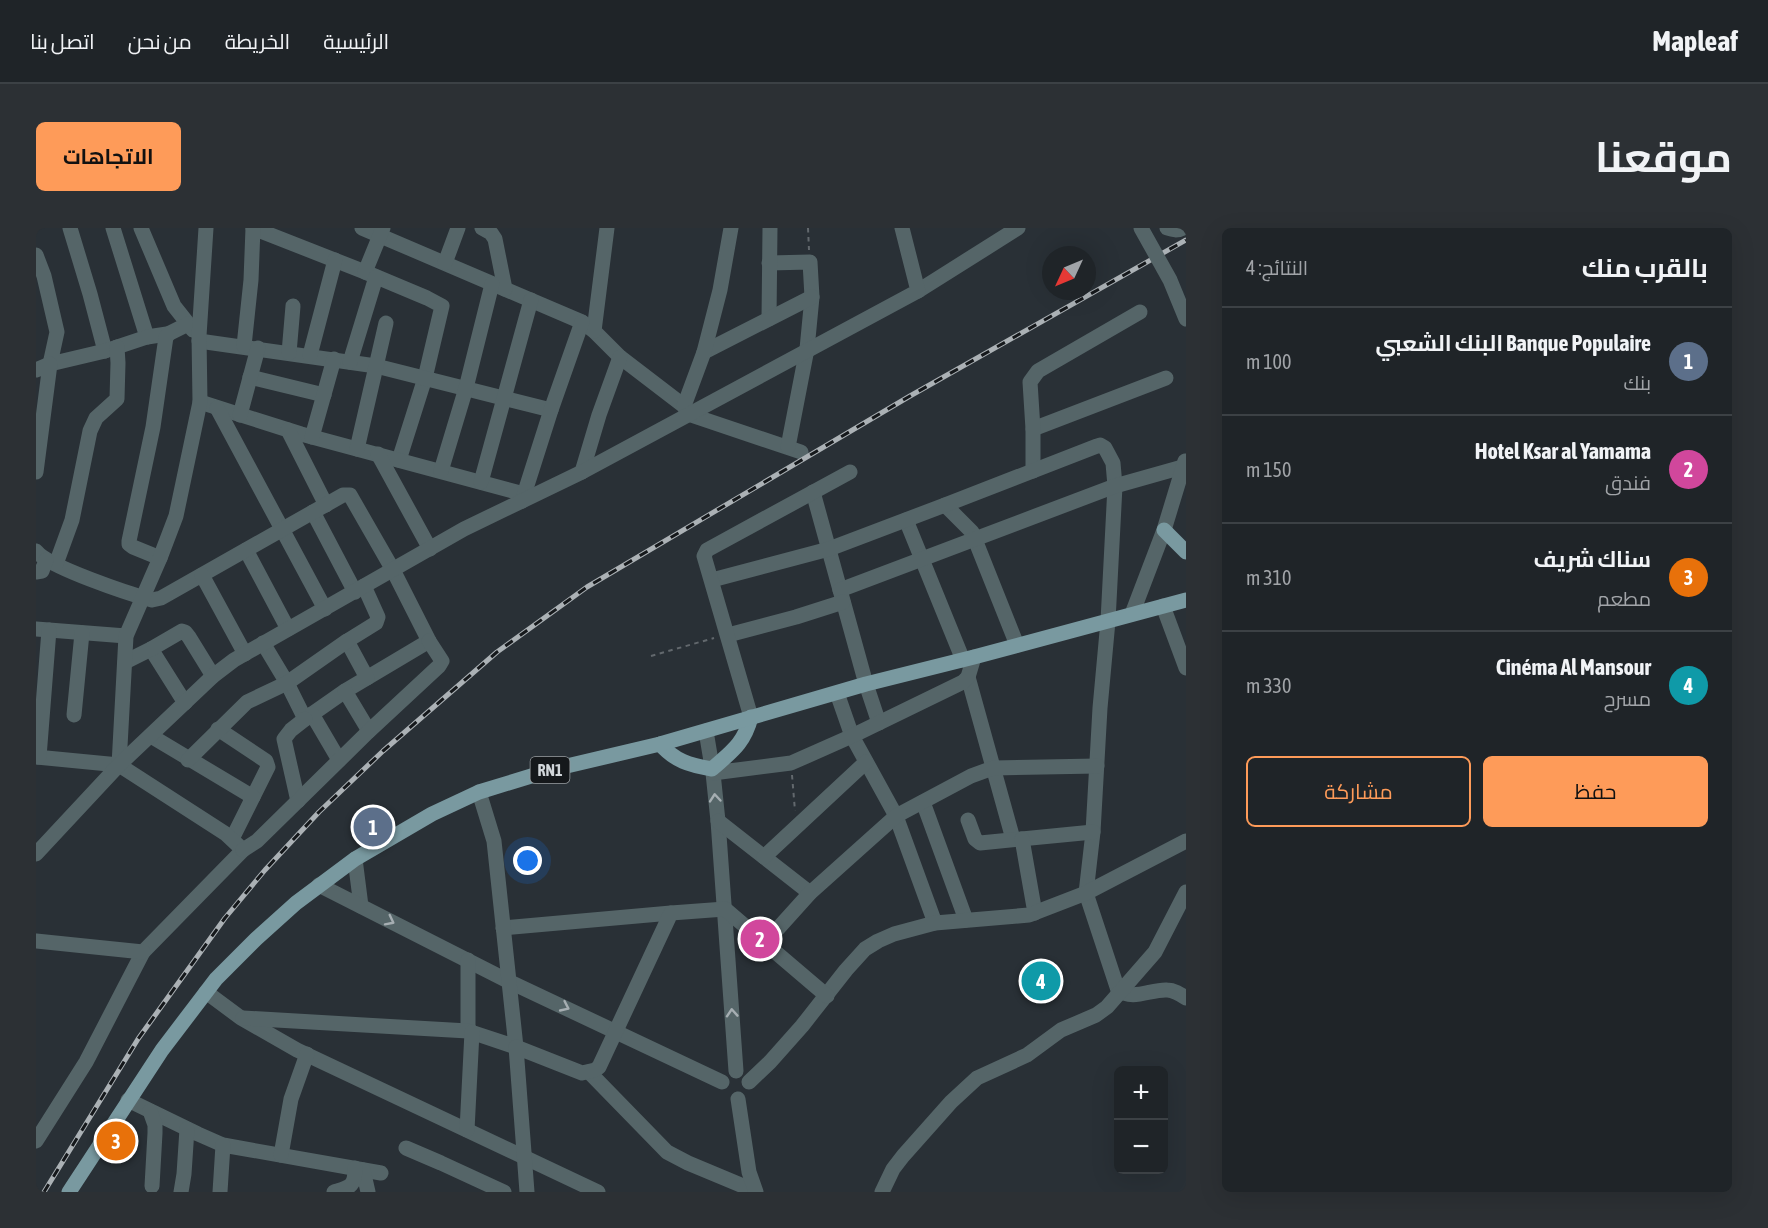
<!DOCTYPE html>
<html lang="ar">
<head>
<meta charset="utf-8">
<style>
	body { margin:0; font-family:"Asap Condensed",Cairo,sans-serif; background:#2c3034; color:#f1f3f6; direction:rtl }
	.controls { position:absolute; right:18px; bottom:18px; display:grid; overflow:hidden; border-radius:9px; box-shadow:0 6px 24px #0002 }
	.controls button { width:54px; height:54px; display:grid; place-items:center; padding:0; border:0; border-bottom:2px solid #3c4145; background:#1f2428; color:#f1f3f6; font:30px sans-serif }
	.compass { position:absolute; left:1006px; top:18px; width:54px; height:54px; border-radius:50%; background:#1f2428; box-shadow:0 6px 24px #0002; rotate:226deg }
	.you { position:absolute; left:492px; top:633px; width:21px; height:21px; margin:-15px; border:4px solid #fff; border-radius:50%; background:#1a73e8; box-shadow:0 0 0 9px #1a73e833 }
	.badge { display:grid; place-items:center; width:39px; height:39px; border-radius:50%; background:#fe9b59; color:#fff; font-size:20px; font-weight:700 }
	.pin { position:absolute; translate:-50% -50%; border:3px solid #fff; box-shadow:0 2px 6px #0006 }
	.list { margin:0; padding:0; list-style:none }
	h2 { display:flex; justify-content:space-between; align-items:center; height:78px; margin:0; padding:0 24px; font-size:26px }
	h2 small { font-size:20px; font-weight:400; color:#a1a4a8 }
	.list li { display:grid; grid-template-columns:39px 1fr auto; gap:18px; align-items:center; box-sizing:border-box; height:108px; padding:0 24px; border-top:2px solid #3c4145 }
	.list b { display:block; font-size:22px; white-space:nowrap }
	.list p { margin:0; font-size:20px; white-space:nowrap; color:#a1a4a8 }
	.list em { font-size:20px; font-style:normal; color:#a1a4a8 }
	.actions { display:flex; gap:12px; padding:18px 24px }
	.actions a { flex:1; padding:14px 0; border:2px solid #fe9b59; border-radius:9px; text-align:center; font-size:21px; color:#fe9b59 }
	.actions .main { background:#fe9b59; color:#111 }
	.map { position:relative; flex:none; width:1150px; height:964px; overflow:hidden; direction:ltr; border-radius:9px }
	header { display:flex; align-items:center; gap:36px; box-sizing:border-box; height:84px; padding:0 30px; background:#1f2428; border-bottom:2px solid #3c4145 }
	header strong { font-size:28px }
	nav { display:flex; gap:33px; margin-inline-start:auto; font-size:21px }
	.intro { display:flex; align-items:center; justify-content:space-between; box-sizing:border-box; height:144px; padding:0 36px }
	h1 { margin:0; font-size:42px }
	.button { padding:15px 27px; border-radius:9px; background:#fe9b59; color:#111; font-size:21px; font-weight:700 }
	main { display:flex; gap:36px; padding:0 36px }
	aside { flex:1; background:#1f2428; border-radius:9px; box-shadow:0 6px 24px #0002 }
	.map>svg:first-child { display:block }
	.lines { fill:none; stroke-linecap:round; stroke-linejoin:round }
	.path { stroke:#62686d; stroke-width:2; stroke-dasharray:4.5 4.5; stroke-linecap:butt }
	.minor { stroke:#556568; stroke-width:15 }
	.major { stroke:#7999a0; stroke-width:15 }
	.rail-casing { stroke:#abb1b5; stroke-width:5 }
	.rail { stroke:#15181b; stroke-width:3; stroke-dasharray:9; stroke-linecap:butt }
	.minor-bridge { stroke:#556568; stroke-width:15 }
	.oneway { stroke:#a6aeb2 }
	.labels { text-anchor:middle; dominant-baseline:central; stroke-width:5; stroke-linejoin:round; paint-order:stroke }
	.shield { fill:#15181b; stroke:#999da1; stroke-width:1.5 }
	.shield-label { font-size:16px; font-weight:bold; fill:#d1d6da }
</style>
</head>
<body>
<header>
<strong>Mapleaf</strong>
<nav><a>الرئيسية</a><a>الخريطة</a><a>من نحن</a><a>اتصل بنا</a></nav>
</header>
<div class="intro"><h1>موقعنا</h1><a class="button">الاتجاهات</a></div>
<main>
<aside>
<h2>بالقرب منك<small>النتائج: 4</small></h2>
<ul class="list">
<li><span class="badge" style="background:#5c6f8a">1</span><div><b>Banque Populaire البنك الشعبي</b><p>بنك</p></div><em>100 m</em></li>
<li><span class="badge" style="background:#d1479c">2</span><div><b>Hotel Ksar al Yamama</b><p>فندق</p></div><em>150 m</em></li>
<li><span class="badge" style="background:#e8710a">3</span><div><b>سناك شريف</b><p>مطعم</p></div><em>310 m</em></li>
<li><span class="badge" style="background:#0f9aa8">4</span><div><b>Cinéma Al Mansour</b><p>مسرح</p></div><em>330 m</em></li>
</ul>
<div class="actions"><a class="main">حفظ</a><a>مشاركة</a></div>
</aside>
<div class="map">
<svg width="1150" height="964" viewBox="0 0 1150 964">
	<rect width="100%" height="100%" fill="#293036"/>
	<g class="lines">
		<g class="path">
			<polyline points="772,0 773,22"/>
			<polyline points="615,428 678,410"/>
			<polyline points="756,547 759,583"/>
		</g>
		<g class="minor">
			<polyline points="34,0 54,66 69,123"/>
			<polyline points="77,0 111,109"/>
			<polyline points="105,0 138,78 157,102"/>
			<polyline points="217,0 329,44 391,70 406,78 389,150 363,232"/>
			<polyline points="326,0 546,94 558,103 584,129 648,178 652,186 765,224"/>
			<polyline points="446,0 455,5 459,11 469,61"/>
			<path d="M1131,0C1137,2 1141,3 1147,0"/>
			<polyline points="0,27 8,48 21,104 14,136 69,123 111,109 131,106"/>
			<polyline points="409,35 422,0"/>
			<polyline points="733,35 774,34 776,69 771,121 752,219"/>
			<polyline points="329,44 347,0"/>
			<polyline points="882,63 982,0"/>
			<polyline points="733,91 734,0"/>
			<polyline points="558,103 571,0"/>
			<polyline points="163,113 340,138 515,182"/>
			<polyline points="208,118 215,52 217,0"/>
			<polyline points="668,124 776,69"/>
			<polyline points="253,125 257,78"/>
			<polyline points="274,127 299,32"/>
			<polyline points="314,134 340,49"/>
			<polyline points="0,142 14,136 0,244"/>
			<polyline points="214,149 288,167"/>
			<polyline points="164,174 265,206 488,266"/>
			<polyline points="648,178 668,124 684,62 695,0"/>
			<polyline points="181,180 289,381"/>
			<polyline points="204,187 222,120"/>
			<polyline points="997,201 1130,150"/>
			<polyline points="252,202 290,277"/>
			<polyline points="276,209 298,131"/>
			<polyline points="321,221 350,95"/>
			<polyline points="342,226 394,321"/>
			<polyline points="405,243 430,160 456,56"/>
			<polyline points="997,243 997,201 994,154 1002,143 1104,84"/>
			<polyline points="546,244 563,187 584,129"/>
			<polyline points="445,254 495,72"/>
			<polyline points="777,264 830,456 843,495"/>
			<polyline points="486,273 515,182 546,94"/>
			<polyline points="909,277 936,304 981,417"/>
			<polyline points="277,284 319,364"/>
			<polyline points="870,292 927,432"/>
			<polyline points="210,322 252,401"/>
			<path d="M0,323C12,339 94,366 116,372L125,370L307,267H314L357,342L393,413L309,463L269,491L251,455L227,415"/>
			<polyline points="124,330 97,319 93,316 93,313 117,199 130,109 134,105 152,96"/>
			<polyline points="20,336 36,292 54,203 60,190 81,171 82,135 81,119"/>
			<polyline points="0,344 6,343 10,332"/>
			<polyline points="166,347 209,426"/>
			<path d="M676,352L793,321L909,277L1061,218L1064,217L1069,220L1077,235L1079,258L1072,393L1064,480L1057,604L1050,665L1082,762C1097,773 1115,761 1131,762C1138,762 1144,766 1150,770"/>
			<polyline points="804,362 1079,258 1150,238"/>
			<polyline points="1127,378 1150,440"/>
			<polyline points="1096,386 1128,302 1149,233"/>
			<polyline points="0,401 90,408"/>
			<polyline points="692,407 760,389 807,374"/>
			<polyline points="311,413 331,450"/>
			<polyline points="115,421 149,475"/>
			<polyline points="89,434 115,421 146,403 149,404 153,409 177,448"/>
			<polyline points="932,449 977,611"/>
			<polyline points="309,463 333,503"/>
			<polyline points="801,465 816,508 860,588 899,695"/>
			<polyline points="276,486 303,532"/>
			<polyline points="38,487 46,405"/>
			<polyline points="715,489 668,328 671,322 814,244"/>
			<polyline points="182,501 230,533 232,539 217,569"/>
			<polyline points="670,503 677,545 682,593 700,843"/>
			<polyline points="115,508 217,569 196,611"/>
			<polyline points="0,529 83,537 190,606 207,622 107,724 50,834 0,913"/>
			<polyline points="3,529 13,402"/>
			<polyline points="152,532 211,474 251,455 311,413 340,395 342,389 328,358"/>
			<polyline points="83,537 90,408 124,330 140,288 164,174 163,108 170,0"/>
			<polyline points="677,545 755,535 816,508 927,454 932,449 938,429"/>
			<polyline points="262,573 248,511 255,502 269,491"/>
			<polyline points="887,574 930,692"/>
			<polyline points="932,592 939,611 944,615 1057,604"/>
			<polyline points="682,593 774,665"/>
			<polyline points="986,611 999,685"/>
			<polyline points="207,622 221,613 333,503 403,438 406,433 393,413"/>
			<polyline points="0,626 83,537 177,448 198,432 428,301 546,244 882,63 866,0"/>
			<polyline points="728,629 830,534"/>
			<polyline points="319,631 325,678"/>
			<polyline points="283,657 472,753 686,854"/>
			<polyline points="467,700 635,685"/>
			<polyline points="0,713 107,724"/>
			<polyline points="729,715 774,665 860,588 935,548 957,540 1061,538"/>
			<polyline points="432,732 432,803 480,819 458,613 443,564"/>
			<polyline points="170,764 205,790 261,822 562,964"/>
			<polyline points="207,790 432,803"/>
			<polyline points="553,844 631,924 652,935 719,963"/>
			<polyline points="713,854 734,834 766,798 810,742 829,721 842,713 858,706 899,695 993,687 1050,665 1150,613"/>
			<polyline points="702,871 713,944 720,964"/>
			<polyline points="92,872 162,906 187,917 345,945"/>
			<polyline points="114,883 119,897 119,905 116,958"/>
			<polyline points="431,902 436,804"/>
			<polyline points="370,920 405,935 468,964"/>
			<polyline points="245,927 255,871 271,826"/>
			<polyline points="327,942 332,964"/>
			<polyline points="145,964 148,946 151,901"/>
			<polyline points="184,964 187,917"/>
			<path d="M298,964C314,959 319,959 319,940"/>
			<polyline points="491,964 480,819 546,845 559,842 563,839 635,685 689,681 791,768"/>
			<polyline points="846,964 857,941 867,928 915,874 941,850 991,827 1025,802 1060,787 1071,779 1119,724 1150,664"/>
		</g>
		<g class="major">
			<polyline points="1128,302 1150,324"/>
			<path d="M624,516C639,533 653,537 676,541C695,524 708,516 715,489"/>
			<polyline points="33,964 126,822 180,751 220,711 260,675 319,631 396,586 443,564 518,541 624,516 830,456 938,429 1150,372"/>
		</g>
		<defs>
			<polyline id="rail" points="8,964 102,811 189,690 229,642 283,584 347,523 461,424 551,359 874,168 1150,12"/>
		</defs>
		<use href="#rail" class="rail-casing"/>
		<use href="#rail" class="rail"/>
		<polyline class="minor-bridge" points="1105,0 1134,52 1150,91"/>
	</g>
	<defs><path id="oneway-chevron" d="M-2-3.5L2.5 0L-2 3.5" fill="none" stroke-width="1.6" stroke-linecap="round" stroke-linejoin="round" transform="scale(1.5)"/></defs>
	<g class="oneway">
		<use href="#oneway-chevron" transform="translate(679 570) rotate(-95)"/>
		<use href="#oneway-chevron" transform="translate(354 693) rotate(27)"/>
		<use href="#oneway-chevron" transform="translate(529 779) rotate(25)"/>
		<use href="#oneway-chevron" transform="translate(696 785) rotate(-94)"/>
	</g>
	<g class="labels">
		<rect class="shield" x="494.5" y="529" width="39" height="26" rx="4.5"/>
		<g class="shield-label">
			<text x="514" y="542">RN1</text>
		</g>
	</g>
</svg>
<div class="controls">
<button>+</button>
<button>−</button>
</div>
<svg class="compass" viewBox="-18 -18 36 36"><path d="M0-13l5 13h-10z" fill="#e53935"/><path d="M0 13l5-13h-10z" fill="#a1a4a8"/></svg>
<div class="you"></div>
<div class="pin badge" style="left:337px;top:599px;background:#5c6f8a">1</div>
<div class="pin badge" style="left:724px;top:711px;background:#d1479c">2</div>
<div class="pin badge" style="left:80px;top:913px;background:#e8710a">3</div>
<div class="pin badge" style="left:1005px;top:753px;background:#0f9aa8">4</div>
</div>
</main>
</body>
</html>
